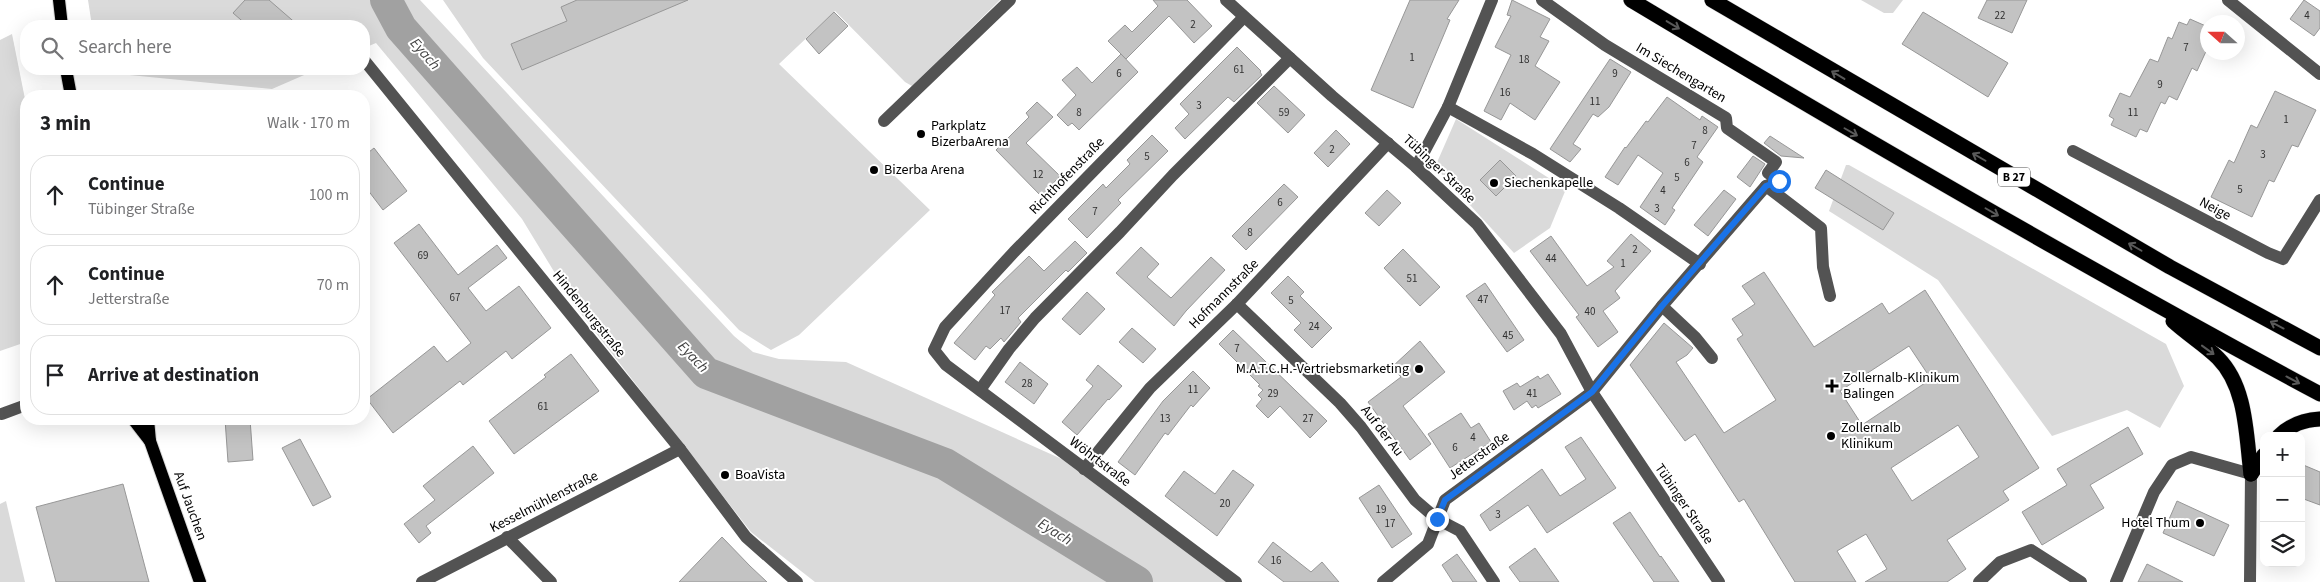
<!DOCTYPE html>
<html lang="en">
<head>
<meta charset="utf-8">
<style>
	body { margin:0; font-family:"Source Sans 3",sans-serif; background:#f6f6f6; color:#202124 }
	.controls { position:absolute; right:15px; bottom:15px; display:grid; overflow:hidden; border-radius:10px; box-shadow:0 5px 20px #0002 }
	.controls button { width:45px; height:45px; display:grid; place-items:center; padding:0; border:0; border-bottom:1px solid #e0e0e0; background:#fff; color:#202124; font:25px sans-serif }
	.compass { position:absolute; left:2200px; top:15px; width:45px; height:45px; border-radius:50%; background:#fff; box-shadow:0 5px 20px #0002; rotate:291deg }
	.stop { position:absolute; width:15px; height:15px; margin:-11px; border:4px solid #1a73e8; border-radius:50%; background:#fff }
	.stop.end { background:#1a73e8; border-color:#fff; box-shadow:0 1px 5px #0008 }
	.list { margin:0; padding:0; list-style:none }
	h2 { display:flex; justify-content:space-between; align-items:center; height:65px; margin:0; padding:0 20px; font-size:21px }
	h2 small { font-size:16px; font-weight:400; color:#757577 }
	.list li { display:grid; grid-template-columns:32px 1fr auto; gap:15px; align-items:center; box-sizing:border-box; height:80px; margin:0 10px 10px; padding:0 10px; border:1px solid #e0e0e0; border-radius:20px }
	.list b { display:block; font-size:19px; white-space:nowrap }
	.list p { margin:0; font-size:16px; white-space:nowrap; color:#757577 }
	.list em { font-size:16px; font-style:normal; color:#757577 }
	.icon { flex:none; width:28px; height:28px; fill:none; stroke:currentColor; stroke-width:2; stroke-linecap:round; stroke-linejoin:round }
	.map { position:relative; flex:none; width:2320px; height:582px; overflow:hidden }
	.search { position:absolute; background:#fff; box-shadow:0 5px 20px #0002; left:20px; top:20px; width:350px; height:55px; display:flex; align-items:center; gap:12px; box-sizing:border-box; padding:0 18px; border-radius:20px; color:#757577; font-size:19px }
	.panel { position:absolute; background:#fff; box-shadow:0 5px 20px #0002; left:20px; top:90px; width:350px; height:335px; border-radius:20px }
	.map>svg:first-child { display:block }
	.green { fill:#dadada }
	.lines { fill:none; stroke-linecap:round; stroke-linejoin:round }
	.river { stroke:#a1a1a1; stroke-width:32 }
	.building { fill:#c3c3c3; stroke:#979797; fill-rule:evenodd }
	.major-casing { stroke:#dbdbdb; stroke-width:14 }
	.highway-casing { stroke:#dbdbdb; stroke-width:16 }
	.minor { stroke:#535353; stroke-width:12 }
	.major { stroke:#000; stroke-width:12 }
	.highway { stroke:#000; stroke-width:15 }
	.oneway { stroke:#595959 }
	.route { stroke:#1a73e8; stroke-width:6 }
	.poi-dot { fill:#000; stroke:#fff; stroke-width:2 }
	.labels { text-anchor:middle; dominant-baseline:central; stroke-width:4; stroke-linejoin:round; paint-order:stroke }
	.number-label { font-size:11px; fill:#313131 }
	.shield { fill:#fff; stroke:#4c4c4c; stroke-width:1 }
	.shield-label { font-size:12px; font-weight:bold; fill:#000 }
	.street-label { font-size:14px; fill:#000; stroke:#fff }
	.poi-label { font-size:14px; fill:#000; stroke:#fff; text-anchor:start }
	.water-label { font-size:15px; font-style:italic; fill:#424242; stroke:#fff }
</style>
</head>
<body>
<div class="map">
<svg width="2320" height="582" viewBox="0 0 2320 582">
	<rect width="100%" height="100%" fill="#fff"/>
	<g class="green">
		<polygon points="88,0 420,0 734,336 753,352 779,359 846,362 1084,469 1236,582 815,582 751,532 575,306 522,219 376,43 364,48 364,26 92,26"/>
		<polygon points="443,0 1000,0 912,86 905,82 835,11 779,64 930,210 799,335 771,350 739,330 483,58"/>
		<polygon points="1861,0 1903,0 1893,13 1884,13"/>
		<polygon points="12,34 26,104 26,342 0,351 0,40"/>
		<polygon points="99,69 318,69 272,89 99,72"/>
		<polygon points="1456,119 1566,189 1550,228 1514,253 1435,167"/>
		<polygon points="1846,165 1849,165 2166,344 2184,386 2160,428 2127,410 2052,436 1938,280 1829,211"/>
		<polygon points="6,501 25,582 0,582 0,504"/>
	</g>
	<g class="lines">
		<polyline class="river" points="386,0 401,28 706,373 945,464 1137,582"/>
	</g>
	<g class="building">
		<polygon points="245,0 269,0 299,26 248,26 233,13"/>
		<polygon points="577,0 688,0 522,70 511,44 567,21 561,7"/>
		<polygon points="1153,0 1187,0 1212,26 1194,43 1169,16 1126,59 1108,41 1125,25 1132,32 1158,6"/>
		<polygon points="1410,0 1459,0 1447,19 1450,20 1413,108 1371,90"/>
		<polygon points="1512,0 1550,19 1540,37 1549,41 1535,66 1560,82 1535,120 1510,103 1501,120 1484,111 1511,55 1495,47 1511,16 1507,15"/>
		<polygon points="1987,0 2027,0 2012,33 1978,18"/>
		<polygon points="2304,0 2320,11 2320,28 2314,36 2290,19"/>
		<polygon points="834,12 848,26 819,54 806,39"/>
		<polygon points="1923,12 2008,63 1988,97 1902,44"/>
		<polygon points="2190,19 2208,27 2208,47 2197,71 2192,68 2177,100 2169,96 2165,104 2161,102 2147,132 2140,129 2136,137 2111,125 2114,119 2109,116 2120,93 2130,97 2150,59 2158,62 2168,37 2172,39 2179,22 2187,25"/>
		<polygon points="1237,47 1261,71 1260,72 1262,75 1234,102 1228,97 1185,139 1175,128 1189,114 1180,104"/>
		<polygon points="1121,54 1138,72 1079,130 1072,123 1068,126 1057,115 1076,95 1062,80 1077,67 1092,83"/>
		<polygon points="1610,59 1631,72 1609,107 1598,117 1593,114 1573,144 1581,149 1570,162 1550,149"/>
		<polygon points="1274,86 1305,115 1288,133 1257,103"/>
		<polygon points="2275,91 2316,110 2298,147 2292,145 2274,182 2269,180 2252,217 2211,197 2229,160 2234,163 2251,125 2257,128"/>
		<polygon points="1667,97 1700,120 1702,116 1718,127 1697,157 1703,162 1672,208 1675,210 1665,225 1640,207 1663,173 1638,155 1618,185 1605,177 1625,147 1626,148 1646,121 1648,122"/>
		<polygon points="1037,102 1053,117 1026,143 1060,176 1041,196 996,150 1029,117 1026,113"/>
		<polygon points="1336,130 1350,144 1328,167 1314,153"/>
		<polygon points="1152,135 1168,151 1118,200 1121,203 1087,238 1068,219 1103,184 1106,188 1130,164 1127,160"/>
		<polygon points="1770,136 1804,158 1781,156 1764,143"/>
		<polygon points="374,148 407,191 383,210 364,185 364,156"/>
		<polygon points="1753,156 1765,164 1750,187 1737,177"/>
		<polygon points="1500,160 1516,176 1496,196 1480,180"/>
		<polygon points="1826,170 1894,213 1883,230 1815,188"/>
		<polygon points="1284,184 1298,197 1246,250 1232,236"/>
		<polygon points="1387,190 1401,203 1379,226 1365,213"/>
		<polygon points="1724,190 1736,199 1708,236 1694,225"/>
		<polygon points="419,224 458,275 497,245 507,258 468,288 486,311 519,286 551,328 512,359 506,351 463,385 460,381 393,433 367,399 434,346 447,362 471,343 394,243"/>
		<polygon points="1631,234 1651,251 1615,291 1620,298 1603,311 1618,332 1598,347 1576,317 1579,315 1530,251 1551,236 1587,286 1614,267 1607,261"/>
		<polygon points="1075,241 1087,253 1068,272 1066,270 1018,318 1021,322 1004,342 1001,338 990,349 986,346 975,360 954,343 995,295 992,292 1029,256 1044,271"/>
		<polygon points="1141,247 1159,264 1147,277 1171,298 1211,257 1225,270 1186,311 1174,326 1116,273"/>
		<polygon points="1403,249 1440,287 1420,306 1384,268"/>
		<path d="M1764,272L1814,347L1882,303L1889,314L1925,290L2039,468L2003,491L2009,500L1947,540L1966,569L1947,582H1865L1887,569L1866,534L1837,551L1856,582H1795L1744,499L1739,502L1695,434L1685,441L1630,365L1664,323L1693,348L1687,355L1676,362L1724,433L1776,400L1737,339L1743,335L1732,319L1755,304L1742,286ZM1909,346L1931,379L1862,425L1840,391ZM1958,425L1979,457L1912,501L1891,468Z"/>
		<polygon points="1288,276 1304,292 1300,296 1332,328 1312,348 1294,330 1301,323 1271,293"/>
		<polygon points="1485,283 1524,340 1507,352 1466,296"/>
		<polygon points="1087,292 1105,309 1080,335 1062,319"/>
		<polygon points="1132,328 1156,349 1143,363 1119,342"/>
		<polygon points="1233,330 1327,421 1310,438 1280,406 1268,418 1256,406 1262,399 1258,395 1263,390 1258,386 1260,385 1219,344"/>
		<polygon points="1420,341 1445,372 1403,406 1431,444 1410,460 1368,402 1401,377 1392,367"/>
		<polygon points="571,354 599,391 514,454 489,421 546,377 544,375"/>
		<polygon points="1020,362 1048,384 1034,404 1005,382"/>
		<polygon points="1098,365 1122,386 1109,400 1108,399 1077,435 1062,422 1093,386 1086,380"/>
		<polygon points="1193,371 1210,388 1193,407 1191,405 1168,435 1165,433 1135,475 1118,462 1163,401"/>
		<polygon points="1548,374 1561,394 1538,408 1536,405 1532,408 1527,401 1514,410 1503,391 1517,383 1520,387 1538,376 1540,379"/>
		<polygon points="1461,413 1471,428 1479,423 1491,442 1450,468 1428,434"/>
		<polygon points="225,419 250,419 253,460 228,462"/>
		<polygon points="2128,427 2143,454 2090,485 2104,508 2042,545 2022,512 2067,485 2057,469"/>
		<polygon points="1581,437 1616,488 1547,533 1528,505 1490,531 1480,515 1542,469 1560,496 1586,479 1565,447"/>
		<polygon points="300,439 331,497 313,506 282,448"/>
		<polygon points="473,446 494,473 426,526 431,533 419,543 404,524 435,500 423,486"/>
		<polygon points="2301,464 2320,472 2320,505 2301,498"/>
		<polygon points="1233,470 1254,485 1217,536 1165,496 1184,471 1215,494"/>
		<polygon points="123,484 149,582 56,582 36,507"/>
		<polygon points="1379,485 1412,534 1392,548 1359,498"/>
		<polygon points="2177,501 2229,525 2214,556 2163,533"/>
		<polygon points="1630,512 1660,557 1661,556 1679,582 1654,582 1613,523"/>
		<polygon points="722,537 750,566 767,582 679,582"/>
		<polygon points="1273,542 1311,572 1322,562 1339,582 1284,582 1258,562"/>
		<polygon points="1535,548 1559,582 1520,582 1509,567"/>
		<polygon points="1457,554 1477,582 1453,582 1442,565"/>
		<polygon points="2147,564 2183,582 2138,582"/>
	</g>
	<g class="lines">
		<defs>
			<g id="major">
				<polyline points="59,0 62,26"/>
				<polyline points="66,69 71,96"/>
				<polyline points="133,419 150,441"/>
				<polyline points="148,419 150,441 200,582"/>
			</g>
			<g id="highway">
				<path d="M1631,0C1858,136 2087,269 2320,394"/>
				<polyline points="1712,0 2170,267 2320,348"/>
				<path d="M2173,321C2187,334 2205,345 2218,358C2247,387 2246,436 2251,474"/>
				<path d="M2279,436C2291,424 2304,420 2320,419"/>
				<polyline points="2251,474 2264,455"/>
			</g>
		</defs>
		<use href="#major" class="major-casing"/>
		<use href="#highway" class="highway-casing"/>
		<g class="minor">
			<polyline points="1226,0 1332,96 1416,167 1477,224 1561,334 1592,392 1719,582"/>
			<polyline points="1542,0 1605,45 1726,118 1727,128 1776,162 1768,173 1779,181"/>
			<polyline points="2228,0 2320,74"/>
			<polyline points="364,60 680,449 746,537 797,582"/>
			<polyline points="1448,107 1533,154 1619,208 1700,264"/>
			<polyline points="884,121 1010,0"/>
			<polyline points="2073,151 2268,253 2283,259 2320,200"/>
			<polyline points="1416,167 1448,107 1492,0"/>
			<polyline points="1766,186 1821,228 1823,267 1830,296"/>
			<polyline points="1237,304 1340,403 1361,427 1415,500 1437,519 1460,531 1494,582"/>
			<polyline points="1662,306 1695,337 1712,358"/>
			<polyline points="980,390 1009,349 1035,318 1120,232 1173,175 1290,58"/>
			<polyline points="2,414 26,405"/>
			<polyline points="1084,469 1150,388 1237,304 1388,143"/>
			<polyline points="507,537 551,582"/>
			<polyline points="422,582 680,449"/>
			<polyline points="1236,582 946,365 934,350 945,327 1014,252 1244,17"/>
			<polyline points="1383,582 1428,544 1445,500 1592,392 1662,306 1766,186 1781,180"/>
			<polyline points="1979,582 2000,562 2031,550 2081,582"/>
			<polyline points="2116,582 2154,492 2172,465 2191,457 2251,474 2250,582"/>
		</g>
		<use href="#major" class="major"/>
		<use href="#highway" class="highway"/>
	</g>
	<defs><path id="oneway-shaft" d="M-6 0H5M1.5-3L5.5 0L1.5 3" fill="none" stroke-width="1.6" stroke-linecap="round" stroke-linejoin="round" transform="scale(1.25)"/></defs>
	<g class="oneway">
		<use href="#oneway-shaft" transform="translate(1673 25) rotate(31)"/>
		<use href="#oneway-shaft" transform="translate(1838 75) rotate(-149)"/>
		<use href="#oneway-shaft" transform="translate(1851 132) rotate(30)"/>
		<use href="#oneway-shaft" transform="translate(1979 157) rotate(-150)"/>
		<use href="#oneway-shaft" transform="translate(1992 212) rotate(30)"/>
		<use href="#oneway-shaft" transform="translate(2135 247) rotate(-150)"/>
		<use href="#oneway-shaft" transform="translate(2277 325) rotate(-152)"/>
		<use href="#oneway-shaft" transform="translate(2208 350) rotate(36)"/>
		<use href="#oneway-shaft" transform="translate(2293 380) rotate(28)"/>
	</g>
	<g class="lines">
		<polyline class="route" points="1437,519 1445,500 1592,392 1662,306 1766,186 1779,181"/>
	</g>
	<g class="poi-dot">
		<circle cx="921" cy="134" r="5"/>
		<circle cx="874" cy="170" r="5"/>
		<circle cx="1494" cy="183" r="5"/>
		<circle cx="1419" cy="369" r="5"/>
		<path d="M1829.5 378.5h5v5h5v5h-5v5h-5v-5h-5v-5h5z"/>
		<circle cx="1831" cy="436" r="5"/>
		<circle cx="725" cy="475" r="5"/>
		<circle cx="2200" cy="523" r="5"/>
	</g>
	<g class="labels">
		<g class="number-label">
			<text x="2000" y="15">22</text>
			<text x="2307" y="15">4</text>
			<text x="1193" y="24">2</text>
			<text x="2186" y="47">7</text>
			<text x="1412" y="57">1</text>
			<text x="1524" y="59">18</text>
			<text x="1239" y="69">61</text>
			<text x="1119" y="73">6</text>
			<text x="1615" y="73">9</text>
			<text x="2160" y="84">9</text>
			<text x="1505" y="92">16</text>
			<text x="1595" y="101">11</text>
			<text x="1199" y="105">3</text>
			<text x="1079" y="112">8</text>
			<text x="1284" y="112">59</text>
			<text x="2133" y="112">11</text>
			<text x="2286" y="119">1</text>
			<text x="1705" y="130">8</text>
			<text x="1694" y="145">7</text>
			<text x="1332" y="149">2</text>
			<text x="2263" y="154">3</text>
			<text x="1147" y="156">5</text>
			<text x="1687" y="162">6</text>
			<text x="1038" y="174">12</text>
			<text x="1677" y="177">5</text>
			<text x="2240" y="189">5</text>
			<text x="1663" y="190">4</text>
			<text x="1280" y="202">6</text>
			<text x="1657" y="208">3</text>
			<text x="1095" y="211">7</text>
			<text x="1250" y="232">8</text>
			<text x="1635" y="249">2</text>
			<text x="423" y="255">69</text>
			<text x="1551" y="258">44</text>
			<text x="1623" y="263">1</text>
			<text x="1412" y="278">51</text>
			<text x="455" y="297">67</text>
			<text x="1483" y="299">47</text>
			<text x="1291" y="300">5</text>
			<text x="1005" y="310">17</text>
			<text x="1590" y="311">40</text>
			<text x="1314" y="326">24</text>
			<text x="1508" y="335">45</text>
			<text x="1237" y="348">7</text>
			<text x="1027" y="383">28</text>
			<text x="1193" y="389">11</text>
			<text x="1273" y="393">29</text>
			<text x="1532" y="393">41</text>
			<text x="543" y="406">61</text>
			<text x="1165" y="418">13</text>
			<text x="1308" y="418">27</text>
			<text x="1473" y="437">4</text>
			<text x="1455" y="447">6</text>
			<text x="1225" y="503">20</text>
			<text x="1381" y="509">19</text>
			<text x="1498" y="514">3</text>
			<text x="1390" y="523">17</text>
			<text x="1276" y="560">16</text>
		</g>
		<rect class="shield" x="1998" y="167.5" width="32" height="19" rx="4"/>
		<g class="shield-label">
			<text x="2014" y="177">B 27</text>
		</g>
		<g class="street-label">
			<text transform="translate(1681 73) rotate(31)">Im Siechengarten</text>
			<text transform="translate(1439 169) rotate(43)">Tübinger Straße</text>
			<text transform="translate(1067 176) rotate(-46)">Richthofenstraße</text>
			<text transform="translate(2215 209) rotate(28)">Neige</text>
			<text transform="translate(1224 294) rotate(-45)">Hofmannstraße</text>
			<text transform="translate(589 314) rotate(51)">Hindenburgstraße</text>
			<text transform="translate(1382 431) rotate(52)">Auf der Au</text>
			<text transform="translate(1479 456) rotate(-36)">Jetterstraße</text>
			<text transform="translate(1100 462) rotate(37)">Wöhrtstraße</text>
			<text transform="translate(544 502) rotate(-27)">Kesselmühlenstraße</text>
			<text transform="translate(1684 504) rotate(56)">Tübinger Straße</text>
			<text transform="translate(190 506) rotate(70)">Auf Jauchen</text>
		</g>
		<g class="poi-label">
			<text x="931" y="126">Parkplatz<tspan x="931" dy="16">BizerbaArena</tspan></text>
			<text x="884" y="170">Bizerba Arena</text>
			<text x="1504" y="183">Siechenkapelle</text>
			<text x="1409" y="369" text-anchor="end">M.A.T.C.H.-Vertriebsmarketing</text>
			<text x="1843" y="378">Zollernalb-Klinikum<tspan x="1843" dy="16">Balingen</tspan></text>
			<text x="1841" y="428">Zollernalb<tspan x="1841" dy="16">Klinikum</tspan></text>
			<text x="735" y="475">BoaVista</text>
			<text x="2190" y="523" text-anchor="end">Hotel Thum</text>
		</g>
		<g class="water-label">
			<text transform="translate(425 54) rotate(49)">Eyach</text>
			<text transform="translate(693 357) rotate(46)">Eyach</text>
			<text transform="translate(1055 532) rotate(32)">Eyach</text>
		</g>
	</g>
</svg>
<div class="controls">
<button>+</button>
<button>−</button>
<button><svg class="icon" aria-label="layers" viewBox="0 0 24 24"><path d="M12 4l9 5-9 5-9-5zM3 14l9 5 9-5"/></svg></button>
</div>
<svg class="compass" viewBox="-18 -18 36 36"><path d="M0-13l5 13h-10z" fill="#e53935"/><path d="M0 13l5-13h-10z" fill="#757577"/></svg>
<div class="stop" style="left:1779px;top:181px"></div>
<div class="stop end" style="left:1437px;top:519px"></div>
<div class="search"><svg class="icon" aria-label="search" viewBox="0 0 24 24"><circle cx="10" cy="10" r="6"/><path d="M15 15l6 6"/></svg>Search here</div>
<section class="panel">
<h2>3 min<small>Walk · 170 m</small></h2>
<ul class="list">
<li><svg class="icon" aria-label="ahead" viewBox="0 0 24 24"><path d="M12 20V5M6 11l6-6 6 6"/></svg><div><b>Continue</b><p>Tübinger Straße</p></div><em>100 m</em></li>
<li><svg class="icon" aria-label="ahead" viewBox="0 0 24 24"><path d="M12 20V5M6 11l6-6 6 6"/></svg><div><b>Continue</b><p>Jetterstraße</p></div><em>70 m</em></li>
<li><svg class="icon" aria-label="arrive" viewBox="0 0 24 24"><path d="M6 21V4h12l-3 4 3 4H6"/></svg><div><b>Arrive at destination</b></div></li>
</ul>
</section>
</div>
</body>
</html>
